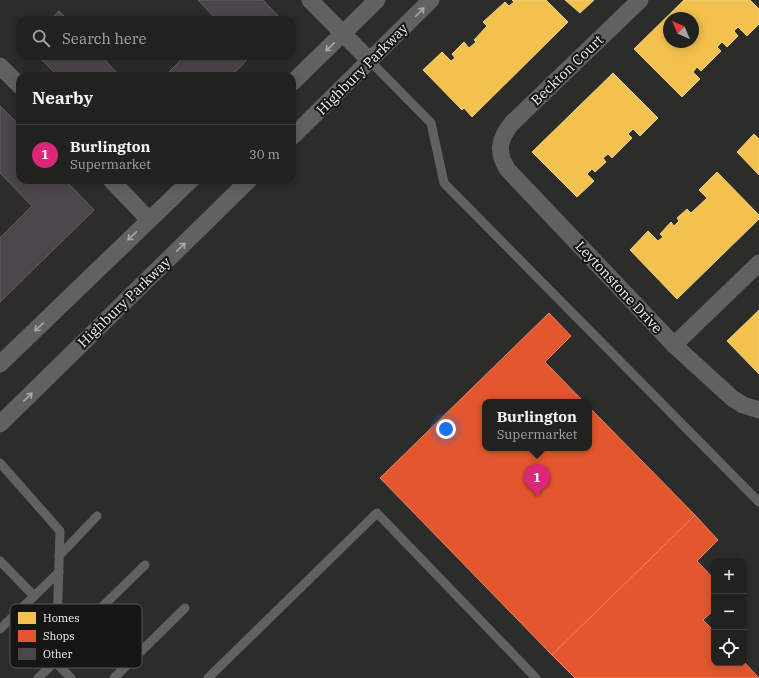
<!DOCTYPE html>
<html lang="en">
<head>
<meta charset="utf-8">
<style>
	body { margin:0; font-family:"IBM Plex Serif",serif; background:#2d2e2d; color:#f1f3f6 }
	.controls { position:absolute; right:12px; bottom:12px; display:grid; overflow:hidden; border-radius:8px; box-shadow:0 2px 10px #0003 }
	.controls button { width:36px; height:36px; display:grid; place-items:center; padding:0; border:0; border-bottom:1px solid #3e3e3e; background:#212120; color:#f1f3f6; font:20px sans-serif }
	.compass { position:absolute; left:663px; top:12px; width:36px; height:36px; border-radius:50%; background:#212120; box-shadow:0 2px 10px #0003; rotate:316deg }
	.you { position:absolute; left:446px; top:429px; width:14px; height:14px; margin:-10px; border:3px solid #fff; border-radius:50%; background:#1a73e8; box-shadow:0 0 0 6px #1a73e833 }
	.badge { display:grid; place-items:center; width:26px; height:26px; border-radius:50%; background:#db2777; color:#fff; font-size:13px; font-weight:700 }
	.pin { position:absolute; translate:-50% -33px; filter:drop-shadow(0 1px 2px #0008) }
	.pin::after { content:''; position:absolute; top:21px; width:14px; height:12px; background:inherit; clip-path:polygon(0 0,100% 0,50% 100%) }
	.popup { position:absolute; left:482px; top:399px; width:110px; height:52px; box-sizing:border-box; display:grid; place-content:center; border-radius:8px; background:#212120; filter:drop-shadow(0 1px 3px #0005); font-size:13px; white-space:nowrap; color:#a2a3a5 }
	.popup b { font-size:15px; color:#f1f3f6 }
	.popup::after { content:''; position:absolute; left:50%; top:100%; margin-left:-8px; border:8px solid transparent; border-top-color:#212120 }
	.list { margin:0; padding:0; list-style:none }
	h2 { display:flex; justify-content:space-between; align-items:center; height:52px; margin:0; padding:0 16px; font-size:17px }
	h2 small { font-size:13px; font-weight:400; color:#a2a3a5 }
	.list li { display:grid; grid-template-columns:26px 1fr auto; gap:12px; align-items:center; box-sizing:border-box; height:60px; padding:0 16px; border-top:1px solid #3e3e3e }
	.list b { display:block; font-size:15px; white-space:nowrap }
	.list p { margin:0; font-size:13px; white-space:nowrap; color:#a2a3a5 }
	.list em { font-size:13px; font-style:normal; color:#a2a3a5 }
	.icon { flex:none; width:22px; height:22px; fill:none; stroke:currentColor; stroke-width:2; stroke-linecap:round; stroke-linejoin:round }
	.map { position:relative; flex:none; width:759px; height:678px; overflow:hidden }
	.search { position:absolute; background:#212120; box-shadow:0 2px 10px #0003; left:16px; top:16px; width:280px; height:44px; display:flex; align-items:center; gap:10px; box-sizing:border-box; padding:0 14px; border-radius:12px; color:#a2a3a5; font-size:15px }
	.panel { position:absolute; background:#212120; box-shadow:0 2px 10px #0003; left:16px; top:72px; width:280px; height:112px; border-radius:12px }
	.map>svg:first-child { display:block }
	.homes { fill:#f2c14e; stroke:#f2cf7e; fill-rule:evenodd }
	.shops { fill:#e4572e; stroke:#e88568 }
	.building { fill:#4c454a; stroke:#626161 }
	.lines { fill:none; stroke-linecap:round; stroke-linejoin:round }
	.lane { stroke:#616160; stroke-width:9 }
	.street { stroke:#616160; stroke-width:17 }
	.oneway { stroke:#a9a9a8 }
	.labels { text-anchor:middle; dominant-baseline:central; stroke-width:4; stroke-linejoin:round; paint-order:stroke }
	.street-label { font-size:14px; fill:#f1f1ef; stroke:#151514 }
	.key { fill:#151514; stroke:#575756; stroke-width:1 }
	.key-label { font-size:11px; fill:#f1f1ef }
</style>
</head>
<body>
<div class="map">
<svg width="759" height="678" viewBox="0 0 759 678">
	<rect width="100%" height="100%" fill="#2c2c2b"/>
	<g class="homes">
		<polygon points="512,0 546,0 568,22 472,117 464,108 462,110 423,70 442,52 451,61 455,58 452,54 464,42 469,48 476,42 474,40 487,26 483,22 505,2 509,6 514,2"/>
		<polygon points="565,0 594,0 580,13"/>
		<path d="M684,0H750L759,9V24L747,36L738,27L734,31L738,36L727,47L722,42L717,47L721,51L701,71L697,67L693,72L700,79L682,97L634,49ZM669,18H693V42H669Z"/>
		<polygon points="613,73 658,118 640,136 633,129 628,134 632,138 612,158 608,154 603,158 606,162 595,172 592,169 587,174 594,181 577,197 532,152"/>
		<polygon points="754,134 759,139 759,175 737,152"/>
		<polygon points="717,172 759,215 759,219 677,299 630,250 648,231 658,241 663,237 660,234 671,222 674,226 679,221 677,218 687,209 691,213 707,198 699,190"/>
		<polygon points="759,310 759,374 727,341"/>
	</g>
	<g class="shops">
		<polygon points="549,313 571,336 545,362 584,402 485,402 485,448 589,448 589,407 695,515 552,655 380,478"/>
		<polygon points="695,515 718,540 697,561 714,579 714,610 703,620 714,631 714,663 744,663 744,662 759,678 575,678 552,655"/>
	</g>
	<g class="building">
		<polygon points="198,0 263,0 282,20 217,20"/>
		<polygon points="59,11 68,20 50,20"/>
		<polygon points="38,56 101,56 120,76 58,76"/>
		<polygon points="185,56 251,56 231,76 165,76"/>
		<polygon points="0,106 20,126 20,180 65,180 94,210 0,302 0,238 32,206 0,173"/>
	</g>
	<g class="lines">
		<g class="lane">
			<polyline points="370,61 431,123 444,183 759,502"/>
			<polyline points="0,463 60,531 57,628 59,666 71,678"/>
			<polyline points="59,556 97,516"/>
			<polyline points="0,561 34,596"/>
			<polyline points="0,629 59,572"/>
			<polyline points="58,650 145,565"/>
			<polyline points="38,678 58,659"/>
			<polyline points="114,678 185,608"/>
			<polyline points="208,678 377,513 536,678"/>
		</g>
		<g class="street">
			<polyline points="310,0 370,61"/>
			<path d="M640,0L512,123C499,139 496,152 508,170L674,345L732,398L743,405L759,410"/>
			<polyline points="0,66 20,86"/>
			<polyline points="292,83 377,0"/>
			<polyline points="292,137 431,0"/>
			<polyline points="111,180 149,220"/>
			<polyline points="674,345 759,263"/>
			<polyline points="0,364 191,180"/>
			<polyline points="0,424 249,180"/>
		</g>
	</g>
	<defs><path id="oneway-shaft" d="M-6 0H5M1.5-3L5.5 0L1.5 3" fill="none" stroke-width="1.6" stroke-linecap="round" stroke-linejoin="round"/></defs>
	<g class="oneway">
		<use href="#oneway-shaft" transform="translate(420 12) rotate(-45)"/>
		<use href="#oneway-shaft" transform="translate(330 47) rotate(136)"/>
		<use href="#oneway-shaft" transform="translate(132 236) rotate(136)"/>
		<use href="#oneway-shaft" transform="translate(181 247) rotate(-44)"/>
		<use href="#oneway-shaft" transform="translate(39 327) rotate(136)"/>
		<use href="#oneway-shaft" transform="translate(28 397) rotate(-44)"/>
	</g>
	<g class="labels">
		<g class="street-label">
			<text transform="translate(362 69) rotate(-45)">Highbury Parkway</text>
			<text transform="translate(567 70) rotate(-44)">Beckton Court</text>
			<text transform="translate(619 287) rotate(47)">Leytonstone Drive</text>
			<text transform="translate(124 302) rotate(-44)">Highbury Parkway</text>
		</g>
	</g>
	<rect x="10" y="604" width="132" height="64" rx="6" class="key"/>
	<rect x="18" y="612" width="18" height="12" fill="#f2c14e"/>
	<rect x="18" y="630" width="18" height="12" fill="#e4572e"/>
	<rect x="18" y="648" width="18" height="12" fill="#4c454a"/>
	<g class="key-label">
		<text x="43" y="622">Homes</text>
		<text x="43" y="640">Shops</text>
		<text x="43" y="658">Other</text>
	</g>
</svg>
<div class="controls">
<button>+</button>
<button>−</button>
<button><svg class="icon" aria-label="locate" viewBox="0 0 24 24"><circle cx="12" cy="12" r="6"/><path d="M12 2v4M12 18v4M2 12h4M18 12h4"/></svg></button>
</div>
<svg class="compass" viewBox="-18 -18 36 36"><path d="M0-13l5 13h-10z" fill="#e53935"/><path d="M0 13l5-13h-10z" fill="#a2a3a5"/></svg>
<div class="you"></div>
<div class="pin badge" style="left:537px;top:497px">1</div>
<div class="popup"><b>Burlington</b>Supermarket</div>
<div class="search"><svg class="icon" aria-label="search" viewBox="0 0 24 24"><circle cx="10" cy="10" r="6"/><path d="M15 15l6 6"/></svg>Search here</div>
<section class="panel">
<h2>Nearby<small></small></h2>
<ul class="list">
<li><span class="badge">1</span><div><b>Burlington</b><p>Supermarket</p></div><em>30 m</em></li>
</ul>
</section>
</div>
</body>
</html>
